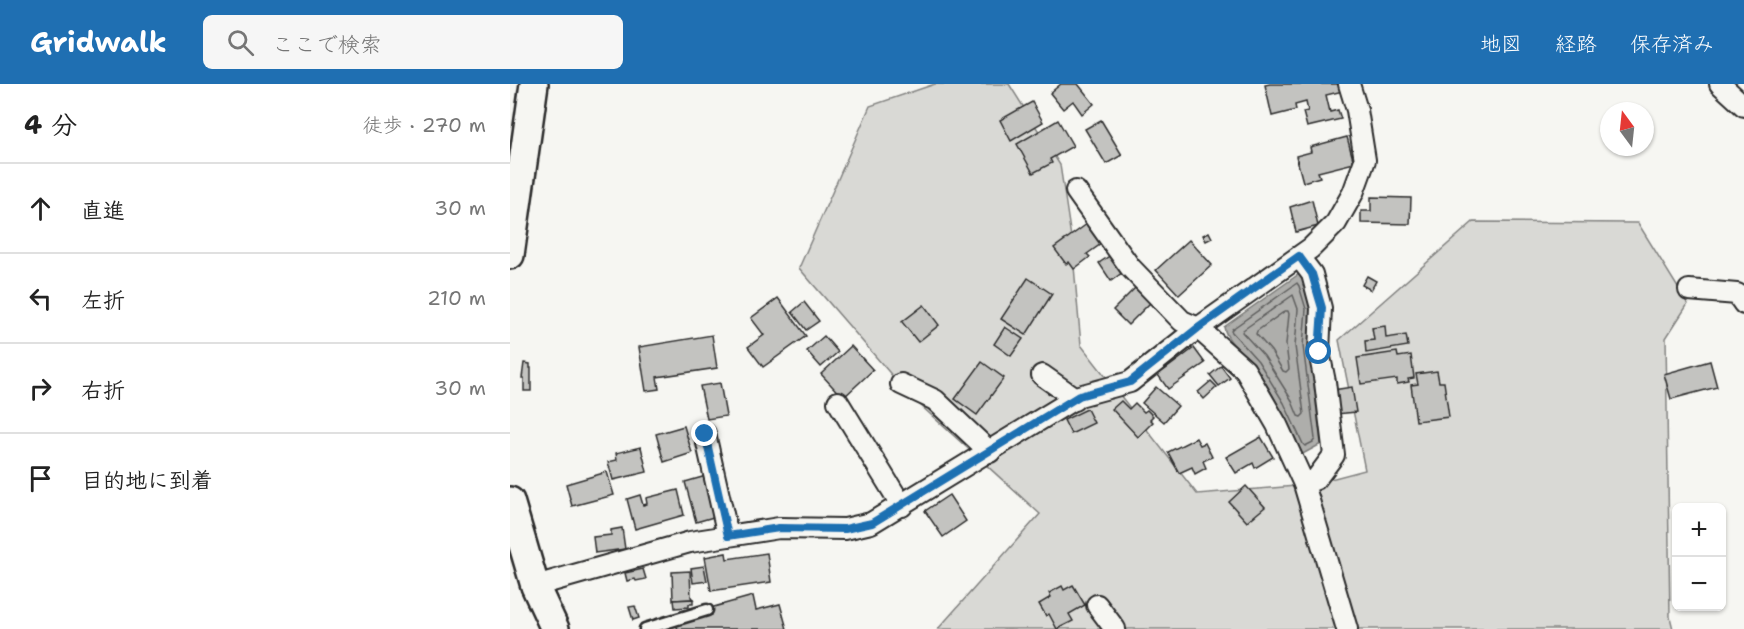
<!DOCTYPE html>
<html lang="ja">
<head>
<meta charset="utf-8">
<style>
	body { margin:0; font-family:"Shantell Sans","Klee One",sans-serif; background:#f6f6f6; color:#222 }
	.controls { position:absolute; right:18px; bottom:18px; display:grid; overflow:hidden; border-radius:9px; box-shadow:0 2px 4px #0004 }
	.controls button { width:54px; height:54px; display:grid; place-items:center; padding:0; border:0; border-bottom:2px solid #e0e0e0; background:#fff; color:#222; font:30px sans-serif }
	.compass { position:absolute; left:1090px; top:18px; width:54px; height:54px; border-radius:50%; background:#fff; box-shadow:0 2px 4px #0004; rotate:345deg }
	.stop { position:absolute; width:18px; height:18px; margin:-14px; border:4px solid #1f6fb2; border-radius:50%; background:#fff }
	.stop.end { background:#1f6fb2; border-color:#fff; box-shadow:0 2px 6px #0008 }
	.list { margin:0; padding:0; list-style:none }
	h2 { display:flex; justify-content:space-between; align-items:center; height:78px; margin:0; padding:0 24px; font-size:26px }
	h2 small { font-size:20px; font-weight:400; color:#767676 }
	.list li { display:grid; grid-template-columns:39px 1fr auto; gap:18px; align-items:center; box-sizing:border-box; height:90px; padding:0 24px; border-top:2px solid #e0e0e0 }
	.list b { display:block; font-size:22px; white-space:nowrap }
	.list em { font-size:20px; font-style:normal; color:#767676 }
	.icon { flex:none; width:33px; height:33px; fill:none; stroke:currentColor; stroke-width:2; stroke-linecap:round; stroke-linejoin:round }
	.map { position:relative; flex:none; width:1234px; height:545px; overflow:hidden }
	header { display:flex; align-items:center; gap:36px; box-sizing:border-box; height:84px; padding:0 30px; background:#1f6fb2; color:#fff }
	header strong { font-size:28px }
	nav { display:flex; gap:33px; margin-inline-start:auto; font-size:21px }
	.search { width:420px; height:54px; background:#f6f6f6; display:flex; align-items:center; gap:15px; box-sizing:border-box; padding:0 21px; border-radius:9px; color:#767676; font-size:22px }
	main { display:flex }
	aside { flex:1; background:#fff }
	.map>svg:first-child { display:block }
	.green { fill:#d9d9d5; stroke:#828280; stroke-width:1.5 }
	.water { fill:#aeaeab; stroke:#7a7a78; stroke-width:1.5 }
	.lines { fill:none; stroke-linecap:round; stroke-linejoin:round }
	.shore { stroke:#5f5f5e; stroke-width:1.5 }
	.building { fill:#c3c3c0; stroke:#2b2b2b; stroke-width:1.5 }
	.lane-casing { stroke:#2b2b2b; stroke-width:15 }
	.street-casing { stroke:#2b2b2b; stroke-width:24 }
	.secondary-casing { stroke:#2b2b2b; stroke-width:32 }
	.lane { stroke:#f6f6f2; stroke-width:10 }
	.street { stroke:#f6f6f2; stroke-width:20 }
	.secondary { stroke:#f6f6f2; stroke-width:27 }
	.route { stroke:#1f6fb2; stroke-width:8 }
</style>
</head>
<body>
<header>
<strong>Gridwalk</strong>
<div class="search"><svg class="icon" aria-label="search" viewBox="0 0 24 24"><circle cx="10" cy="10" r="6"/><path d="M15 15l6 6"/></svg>ここで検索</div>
<nav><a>地図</a><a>経路</a><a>保存済み</a></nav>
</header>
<main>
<aside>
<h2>4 分<small>徒歩 · 270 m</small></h2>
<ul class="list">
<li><svg class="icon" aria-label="ahead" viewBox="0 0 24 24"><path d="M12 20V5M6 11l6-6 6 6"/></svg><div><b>直進</b></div><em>30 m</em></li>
<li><svg class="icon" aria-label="left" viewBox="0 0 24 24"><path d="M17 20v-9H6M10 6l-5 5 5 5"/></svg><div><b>左折</b></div><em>210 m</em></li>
<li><svg class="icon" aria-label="right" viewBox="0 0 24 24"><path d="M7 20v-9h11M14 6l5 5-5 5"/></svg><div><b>右折</b></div><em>30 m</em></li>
<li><svg class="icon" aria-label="arrive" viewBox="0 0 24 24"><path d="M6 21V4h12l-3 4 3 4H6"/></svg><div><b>目的地に到着</b></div></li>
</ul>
</aside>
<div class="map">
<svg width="1234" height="545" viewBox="0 0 1234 545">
	<rect width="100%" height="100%" fill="#f6f6f2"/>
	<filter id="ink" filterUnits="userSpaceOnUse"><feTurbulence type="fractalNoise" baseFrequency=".0167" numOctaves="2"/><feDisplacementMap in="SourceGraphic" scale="12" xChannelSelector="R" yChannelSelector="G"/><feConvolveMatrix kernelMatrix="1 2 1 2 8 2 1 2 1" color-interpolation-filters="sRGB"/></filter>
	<g filter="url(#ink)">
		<polygon class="green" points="425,0 499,0 550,81 562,160 571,261 687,410 798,401 855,386 829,256 963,138 1128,139 1178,220 1156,254 1160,533 1163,545 428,545 530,430 398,310 289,184 360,22"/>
		<path class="water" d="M789,190L795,199L802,224L799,261L811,360L791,371C777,340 764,307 742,280C733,268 717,259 714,243Z"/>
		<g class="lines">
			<g class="shore">
				<polygon points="787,199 789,202 796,225 793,262 805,355 803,358 795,362 793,360 774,319 748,277 721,247 722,245"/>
				<polygon points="783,211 788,225 785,262 794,330 791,333 788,332 781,315 754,272 732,248 733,246"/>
				<polygon points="775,227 778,227 779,230 776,260 779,285 776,288 773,287 761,267 746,250 747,247"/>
			</g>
		</g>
		<g class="building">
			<polygon points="551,0 568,0 584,20 572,30 563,17 553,25 540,9"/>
			<polygon points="760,0 831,0 833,7 816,11 820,28 828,26 831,35 797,43 793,28 798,27 796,18 785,21 786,26 762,32 755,1"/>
			<polygon points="522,18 533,38 501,57 490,36"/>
			<polygon points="548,36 563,62 540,75 542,79 523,89 507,60"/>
			<polygon points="591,36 612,71 596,80 575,45"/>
			<polygon points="837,53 844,79 808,88 810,93 793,98 786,72 801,68 800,63"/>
			<polygon points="861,113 901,114 900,140 851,139 851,127 861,127"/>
			<polygon points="802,116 808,142 786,148 780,123"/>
			<polygon points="577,140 591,160 577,170 580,173 564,185 559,178 556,180 544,164"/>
			<polygon points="699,148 702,154 696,157 693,151"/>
			<polygon points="679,156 702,181 669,211 646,186"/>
			<polygon points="601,171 613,188 601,197 589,179"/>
			<polygon points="857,192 866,197 861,206 852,201"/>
			<polygon points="518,194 542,210 516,251 491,235"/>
			<polygon points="625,204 640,219 618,241 603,226"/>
			<polygon points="268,214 296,252 253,283 238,263 254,251 241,234"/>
			<polygon points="294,218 309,237 296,246 282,228"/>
			<polygon points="414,221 429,241 408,258 392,238"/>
			<polygon points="875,242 876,254 896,251 898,262 856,269 855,257 864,256 862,244"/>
			<polygon points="495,243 513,255 501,272 484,260"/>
			<polygon points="202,251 207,284 147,293 149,305 136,307 129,263"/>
			<polygon points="314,252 328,268 311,283 297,267"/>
			<polygon points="341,262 363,286 333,314 311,290"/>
			<polygon points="684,264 695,279 658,305 648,291"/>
			<polygon points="887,268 888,273 901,271 904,294 898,295 899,298 887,300 887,295 851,300 847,274"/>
			<polygon points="1200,277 1207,303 1161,315 1154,290"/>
			<polygon points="472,278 494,294 467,331 445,315"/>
			<polygon points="14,279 20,280 20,284 21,284 21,307 14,307 14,294 12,294"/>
			<polygon points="711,282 720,294 709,302 700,291"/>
			<polygon points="927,287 929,298 934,298 939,333 906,337 901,301 908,300 906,290"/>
			<polygon points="701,297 707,303 694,315 688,308"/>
			<polygon points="210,299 216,332 197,335 190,302"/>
			<polygon points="646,303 668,322 654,338 632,319"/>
			<polygon points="842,303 846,328 826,330 823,306"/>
			<polygon points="611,317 619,325 625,319 634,328 637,326 643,332 640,335 643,338 628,353 602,325"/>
			<polygon points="577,325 584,339 561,350 554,336"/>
			<polygon points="174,342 182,369 154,378 146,350"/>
			<polygon points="751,353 763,373 745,384 743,379 726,389 716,373"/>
			<polygon points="686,354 690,361 695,359 702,373 693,377 696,384 685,390 682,383 669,389 658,368"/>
			<polygon points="131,363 137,388 103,396 98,378 107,376 106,369"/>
			<polygon points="97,388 104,411 62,422 56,400"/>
			<polygon points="196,392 207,432 186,438 175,398"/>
			<polygon points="736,402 755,423 737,438 719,418"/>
			<polygon points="168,406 174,431 125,445 117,415 130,411 133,421 137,420 136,414"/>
			<polygon points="439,411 456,437 433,453 415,427"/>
			<polygon points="112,444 115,465 85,469 83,453 101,451 101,446"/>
			<polygon points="216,469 217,475 257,469 261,498 201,507 195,473"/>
			<polygon points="194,482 197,497 183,499 181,484"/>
			<polygon points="133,485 136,495 126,497 125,495 117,497 115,489"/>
			<polygon points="180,487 181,513 183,515 163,516 162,488"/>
			<polygon points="563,501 575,521 559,530 563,537 547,545 539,530 536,532 529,520 541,513 539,509 552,502 554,506"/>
			<polygon points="243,512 246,526 270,520 277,545 168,545 166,541 202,531 200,524"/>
			<polygon points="183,515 183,520 179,520 179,523 165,524 164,516"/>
			<polygon points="125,522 129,534 123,536 119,523"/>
		</g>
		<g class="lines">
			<defs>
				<polyline id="lane" points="135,545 197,526"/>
				<g id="street">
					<polyline points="1210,0 1234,22"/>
					<polyline points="566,107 620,183 672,237 688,244 735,286 767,341 794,400 837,545"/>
					<polyline points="789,173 802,190 811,224 809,268 815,298 824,371 806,395 794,400"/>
					<polyline points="1179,206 1227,210 1234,220"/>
					<polyline points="532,291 559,310 564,316"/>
					<polyline points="391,300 425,316 480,368"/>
					<polyline points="328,318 392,422"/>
					<polyline points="195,350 218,452"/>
					<polyline points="25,502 180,458 269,444 335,445 361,439 569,312 620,298 688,244 801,164 826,139 843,109 855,76 847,26 839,0"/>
					<polyline points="587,521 605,545"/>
				</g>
				<g id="secondary">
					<polyline points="0,171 24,0"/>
					<polyline points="0,417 25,502 45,545"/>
				</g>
			</defs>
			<use href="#lane" class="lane-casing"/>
			<use href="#street" class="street-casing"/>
			<use href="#secondary" class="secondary-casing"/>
			<use href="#lane" class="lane"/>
			<use href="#street" class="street"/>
			<use href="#secondary" class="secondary"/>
		</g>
	</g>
	<g class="lines" filter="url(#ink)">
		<polyline class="route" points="195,350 218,452 269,444 335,445 362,439 569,312 620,298 688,244 789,172 802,190 812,224 809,268"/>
	</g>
</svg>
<div class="controls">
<button>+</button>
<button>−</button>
</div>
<svg class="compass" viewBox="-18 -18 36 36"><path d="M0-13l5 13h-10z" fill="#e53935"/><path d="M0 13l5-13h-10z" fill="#767676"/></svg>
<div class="stop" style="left:809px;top:268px"></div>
<div class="stop end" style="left:195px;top:350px"></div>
</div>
</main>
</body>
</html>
